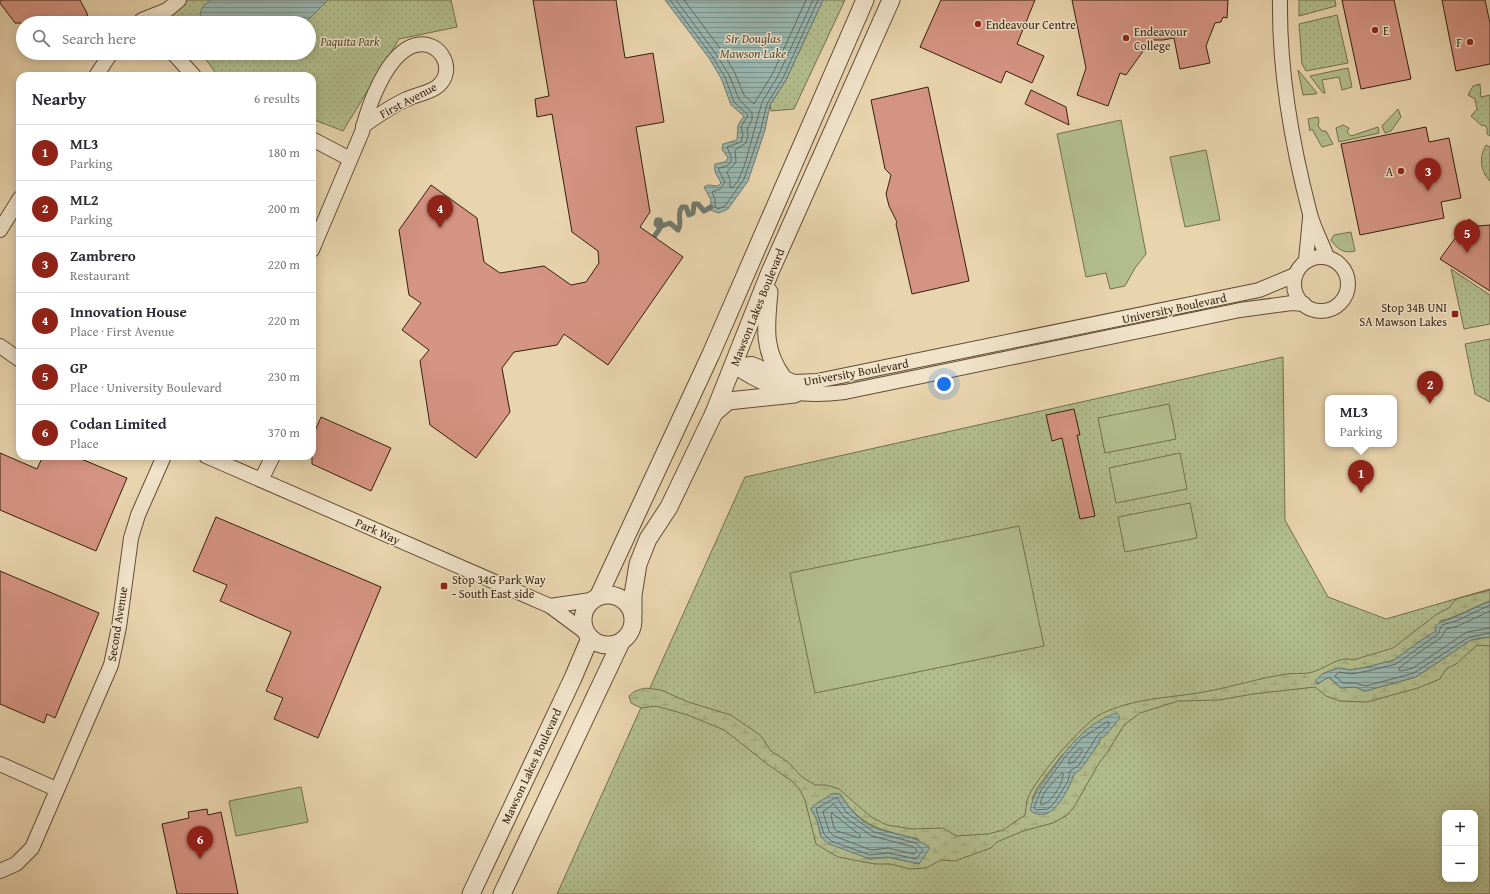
<!DOCTYPE html>
<html lang="en">
<head>
<meta charset="utf-8">
<style>
	body { margin:0; font-family:"Gentium Book Plus",serif; background:#f7f7f7; color:#2b2b33 }
	.controls { position:absolute; right:12px; bottom:12px; display:grid; overflow:hidden; border-radius:8px; box-shadow:0 2px 10px #0003 }
	.controls button { width:36px; height:36px; display:grid; place-items:center; padding:0; border:0; border-bottom:1px solid #e1e1e2; background:#fff; color:#2b2b33; font:20px sans-serif }
	.you { position:absolute; left:944px; top:384px; width:14px; height:14px; margin:-10px; border:3px solid #fff; border-radius:50%; background:#1a73e8; box-shadow:0 0 0 6px #1a73e833 }
	.badge { display:grid; place-items:center; width:26px; height:26px; border-radius:50%; background:#8f2418; color:#fff; font-size:13px; font-weight:700 }
	.pin { position:absolute; translate:-50% -33px; filter:drop-shadow(0 1px 2px #0008) }
	.pin::after { content:''; position:absolute; top:21px; width:14px; height:12px; background:inherit; clip-path:polygon(0 0,100% 0,50% 100%) }
	.popup { position:absolute; left:1325px; top:395px; width:72px; height:52px; box-sizing:border-box; display:grid; place-content:center; border-radius:8px; background:#fff; filter:drop-shadow(0 1px 3px #0005); font-size:13px; white-space:nowrap; color:#7c7c81 }
	.popup b { font-size:15px; color:#2b2b33 }
	.popup::after { content:''; position:absolute; left:50%; top:100%; margin-left:-8px; border:8px solid transparent; border-top-color:#fff }
	.list { margin:0; padding:0; list-style:none }
	h2 { display:flex; justify-content:space-between; align-items:center; height:52px; margin:0; padding:0 16px; font-size:17px }
	h2 small { font-size:13px; font-weight:400; color:#7c7c81 }
	.list li { display:grid; grid-template-columns:26px 1fr auto; gap:12px; align-items:center; box-sizing:border-box; height:56px; padding:0 16px; border-top:1px solid #e1e1e2 }
	.list b { display:block; font-size:15px; white-space:nowrap }
	.list p { margin:0; font-size:13px; white-space:nowrap; color:#7c7c81 }
	.list em { font-size:13px; font-style:normal; color:#7c7c81 }
	.icon { flex:none; width:22px; height:22px; fill:none; stroke:currentColor; stroke-width:2; stroke-linecap:round; stroke-linejoin:round }
	.map { position:relative; flex:none; width:1490px; height:894px; overflow:hidden }
	.search { position:absolute; background:#fff; box-shadow:0 2px 10px #0003; left:16px; top:16px; width:300px; height:44px; display:flex; align-items:center; gap:10px; box-sizing:border-box; padding:0 14px; border-radius:22px; color:#7c7c81; font-size:15px }
	.panel { position:absolute; background:#fff; box-shadow:0 2px 10px #0003; left:16px; top:72px; width:300px; height:388px; border-radius:12px }
	.map>svg:first-child { display:block }
	.grass { fill:url(#grass-dots); stroke:#736e4c; fill-rule:evenodd }
	.wetland { fill:url(#wetland-marsh); stroke:#736e4c; fill-rule:evenodd }
	.garden { fill:#b2bd8d; stroke:#736e4c }
	.water { fill:url(#water-rules); stroke:#707a6f }
	.lines { fill:none; stroke-linecap:round; stroke-linejoin:round }
	.shore { stroke:#666b5e; stroke-width:1 }
	.stream { stroke:#707a6f; stroke-width:5 }
	.building { fill:#d59383; stroke:#341f0c }
	.minor-casing { stroke:#614c34; stroke-width:16 }
	.tertiary-casing { stroke:#614c34; stroke-width:19 }
	.minor { stroke:#f0e3ca; stroke-width:14 }
	.tertiary { stroke:#f0e3ca; stroke-width:17 }
	.poi-dot { fill:#8f2418; stroke:#f0e3ca; stroke-width:1.5 }
	.labels { text-anchor:middle; dominant-baseline:central; stroke-width:3; stroke-linejoin:round; paint-order:stroke }
	.poi-label { font-size:12px; fill:#341f0c; stroke:#f0e3ca; text-anchor:start }
	.park-label { font-size:12px; font-style:italic; fill:#54462c; stroke:#f0e3ca }
	.street-label { font-size:12px; fill:#341f0c; stroke:#f0e3ca }
	.water-label { font-size:13px; font-style:italic; fill:#524d3e; stroke:#f0e3ca }
</style>
</head>
<body>
<div class="map">
<svg width="1490" height="894" viewBox="0 0 1490 894">
	<defs>
		<pattern id="grass-dots" width="8" height="8" patternUnits="userSpaceOnUse"><rect width="8" height="8" fill="#b2bd8d"/><path d="M2 2h.1M6 6h.1" fill="none" stroke="#9aa278" stroke-width="1.8" stroke-linecap="round"/></pattern>
		<pattern id="wetland-marsh" width="20" height="14" patternUnits="userSpaceOnUse"><rect width="20" height="14" fill="#b2bd8d"/><path d="M1 5h8M5 5V1M11 12h8M15 12V8" fill="none" stroke="#9aa278"/></pattern>
		<pattern id="water-rules" width="6" height="5" patternUnits="userSpaceOnUse"><rect width="6" height="5" fill="#98b7b1"/><path d="M0 2.5h6" fill="none" stroke="#7d948e"/></pattern>
	</defs>
	<rect width="100%" height="100%" fill="#e8d4ad"/>
	<filter id="stains"><feTurbulence type="fractalNoise" baseFrequency=".005" numOctaves="4"/><feColorMatrix values="0 0 0 0 .2 0 0 0 0 .09 0 0 0 0 .02 0 0 0 .5 -.17"/></filter>
	<radialGradient id="worn" r=".72"><stop offset=".6" stop-color="#630" stop-opacity="0"/><stop offset="1" stop-color="#630" stop-opacity=".3"/></radialGradient>
	<g class="grass">
		<polygon points="179,0 451,0 457,27 399,39 343,131 312,119 312,76 218,76 201,53 309,53 309,23 178,23 167,10"/>
		<polygon points="823,0 845,0 794,109 771,111 770,105 786,80"/>
		<polygon points="1299,0 1335,0 1336,6 1299,16"/>
		<polygon points="1337,15 1348,63 1306,71 1302,64 1299,24"/>
		<polygon points="1480,84 1481,97 1490,95 1490,136 1487,134 1487,128 1484,125 1482,126 1471,116 1477,109 1475,99 1468,95 1473,86"/>
		<path d="M1486,145L1490,147V181C1480,171 1479,157 1486,145Z"/>
		<polygon points="1451,269 1490,295 1490,324 1464,329"/>
		<polygon points="1490,339 1490,402 1475,394 1465,344"/>
		<path d="M1283,357L1285,520L1328,597L1386,619L1490,589V894H557L745,477ZM1445,813H1475V879H1445Z"/>
	</g>
	<path class="wetland" d="M1490,590V601C1473,607 1458,617 1440,621L1436,631L1420,641L1394,660L1367,667L1351,670L1338,668L1322,674L1318,684L1328,677L1341,688L1355,687L1365,691L1416,677L1471,640L1490,637V646L1477,645L1456,664L1446,669L1440,679L1418,688L1367,702L1340,701L1326,696L1315,687L1253,694L1219,700L1178,701L1140,713L1124,725L1107,753L1099,763L1074,807L1066,816L1053,823L1023,831L997,842L991,848L955,861L941,860L926,868L910,869L890,864H875L838,857L816,844L805,800L800,790L792,781L770,766L724,730L688,715L656,706L641,708L631,703L629,696L635,691L645,688L661,690L688,702L731,715L760,735L771,751L788,762L802,777L815,785H826L839,789L871,817L887,825L912,829L943,828L956,836L988,834L1003,830L1025,815C1026,810 1026,805 1027,800C1033,781 1083,723 1101,714C1133,698 1170,698 1204,692C1232,687 1259,678 1287,674C1294,673 1301,674 1308,673C1323,671 1338,655 1353,660L1393,648L1437,614L1449,608L1456,599ZM1100,739L1099,743L1074,774L1071,782L1032,799L1037,788L1062,755ZM831,794H840C861,828 882,830 918,839L919,864L888,857L870,859L821,837L817,820L811,809C816,802 825,800 831,794Z"/>
	<g class="garden">
		<polygon points="1348,68 1352,87 1342,90 1339,77 1322,80 1325,93 1323,93 1310,76"/>
		<polygon points="1298,70 1317,93 1315,94 1303,95"/>
		<polygon points="1398,109 1401,117 1391,131 1385,133 1382,126"/>
		<polygon points="1318,117 1319,121 1318,126 1322,131 1326,131 1333,144 1322,147 1312,129 1310,131 1308,119"/>
		<polygon points="1121,120 1146,254 1135,268 1125,286 1110,289 1106,273 1086,277 1057,134"/>
		<polygon points="1343,125 1349,128 1347,132 1351,136 1378,127 1379,133 1339,142 1336,128"/>
		<polygon points="1206,150 1220,220 1185,227 1170,157"/>
		<path d="M1351,232L1355,251C1344,254 1337,249 1331,240L1334,235Z"/>
		<polygon points="1169,404 1176,439 1105,453 1098,418"/>
		<polygon points="1180,453 1187,489 1116,503 1109,468"/>
		<polygon points="1190,503 1197,538 1125,552 1118,517"/>
		<polygon points="1019,526 1044,646 815,693 790,573"/>
		<polygon points="301,787 308,822 236,836 229,801"/>
	</g>
	<g class="water">
		<polygon points="211,0 328,0 305,23 213,23 203,19 200,13 204,5"/>
		<path d="M665,0H823L786,80L770,105L765,130L748,181L728,209L719,213L710,210L711,200L704,187L708,185L718,186L721,183C718,176 713,173 715,164L725,162L728,158L722,149L723,144L737,140L738,125L744,116L731,105L721,78L709,58Z"/>
		<path d="M1490,601V637L1471,640L1416,677L1365,691L1355,687L1341,688L1329,677L1317,684L1316,680L1322,674L1338,668L1351,670L1367,667L1394,660L1420,641L1436,631L1435,627C1441,620 1447,621 1455,617C1467,612 1478,606 1490,601Z"/>
		<path d="M1117,713L1120,718L1105,736L1100,739L1099,743L1081,769L1074,774C1069,790 1050,828 1030,810C1034,790 1046,780 1057,763C1072,742 1092,720 1117,713Z"/>
		<path d="M831,794H840C848,808 862,824 878,829C899,836 912,834 930,848L919,864L888,857L870,859L829,844L821,837L817,820L811,809C816,802 825,800 831,794Z"/>
	</g>
	<g class="lines">
		<g class="shore">
			<path d="M670,0L712,56L725,77L734,102L748,115L741,127L743,135L741,142L727,147C729,153 735,160 728,165C725,167 721,167 718,169L725,182L720,189L712,192L715,199V207L718,209L725,206L744,179L761,129L767,104L783,78L818,0"/>
			<polyline points="676,0 716,54 729,75 739,99 752,113 752,120 747,129 748,135 746,143 735,150 736,162 727,172 730,180 730,187 732,188 738,181 745,164 762,102 778,76 813,0"/>
			<polyline points="684,0 722,51 734,71 744,95 754,104 773,73 806,0"/>
			<polyline points="1490,605 1456,621 1442,625 1438,634 1396,664 1368,671 1351,674 1339,672 1335,676 1343,683 1355,683 1366,686 1414,673 1469,637 1490,633"/>
			<polyline points="1490,611 1458,626 1446,629 1441,638 1425,648 1399,668 1399,670 1401,671 1413,668 1467,632 1490,628"/>
			<polygon points="1107,722 1109,722 1109,725 1097,736 1079,765 1070,771 1068,781 1055,802 1048,809 1036,810 1034,808 1041,790 1065,757 1081,739"/>
			<polygon points="1079,749 1082,749 1082,752 1075,761 1069,764 1069,760"/>
			<path d="M1063,773C1065,781 1050,805 1041,805C1039,795 1054,781 1061,774Z"/>
			<polygon points="837,798 847,813 874,832 916,843 923,850 916,859 888,853 870,855 831,841 824,834 816,809 833,799"/>
			<polygon points="834,804 844,817 872,836 914,847 917,851 914,854 888,848 871,850 834,836 829,831 823,812"/>
			<polygon points="832,813 860,835 860,838 837,831 834,828 831,816"/>
		</g>
		<path class="stream" d="M654,237L660,228L656,224L657,220H660L662,226L670,223L678,230C683,223 676,214 682,207H686L689,215L693,213L694,204H698L704,211L711,207"/>
	</g>
	<g class="building">
		<polygon points="0,0 80,0 87,13 88,23 15,23 0,3"/>
		<polygon points="533,0 616,0 625,58 653,53 664,122 636,127 650,212 640,227 683,257 608,365 564,334 557,345 514,352 502,368 510,412 476,458 430,425 420,361 429,350 402,330 421,303 409,295 399,230 431,185 477,218 484,262 500,273 544,266 571,285 586,282 599,263 598,251 572,232 552,114 537,117 535,99 549,96"/>
		<polygon points="941,0 1035,0 1017,44 1044,56 1032,83 1006,71 1001,83 920,47"/>
		<polygon points="1072,0 1228,0 1227,18 1223,17 1221,22 1215,23 1206,46 1210,63 1180,69 1174,38 1163,40 1151,40 1126,75 1120,73 1108,106 1077,95 1086,68"/>
		<polygon points="1342,0 1394,0 1411,79 1361,89"/>
		<polygon points="1442,0 1485,0 1490,23 1490,64 1456,71"/>
		<polygon points="928,87 969,281 912,294 896,224 897,222 889,206 886,194 891,175 885,169 871,100"/>
		<polygon points="1031,90 1066,107 1069,125 1025,104"/>
		<polygon points="1426,127 1429,142 1449,138 1461,198 1441,202 1444,218 1360,235 1341,144"/>
		<polygon points="1469,219 1478,226 1490,225 1490,291 1440,259"/>
		<polygon points="1074,409 1080,435 1077,435 1095,516 1080,519 1062,438 1052,441 1046,415"/>
		<polygon points="321,417 391,448 371,491 312,464 312,438"/>
		<polygon points="0,453 37,469 43,456 74,456 127,478 96,551 0,510"/>
		<polygon points="216,517 381,587 318,738 274,719 283,698 266,691 291,632 220,601 227,585 193,571"/>
		<polygon points="0,571 99,613 55,718 47,714 44,723 0,704"/>
		<polygon points="207,809 208,815 221,812 238,894 177,894 162,824 189,818 188,812"/>
	</g>
	<g class="lines">
		<defs>
			<g id="minor">
				<path d="M1280,0C1279,71 1292,145 1310,214C1314,229 1322,243 1327,257"/>
				<polyline points="139,23 142,20 167,10 179,0"/>
				<polyline points="173,53 194,76"/>
				<polyline points="96,76 111,53"/>
				<polyline points="312,139 350,159"/>
				<polyline points="0,230 20,198"/>
				<path d="M312,250L362,132C368,106 387,52 416,45C440,39 457,70 438,86C430,93 417,94 407,99C391,106 377,116 363,126"/>
				<circle cx="1321" cy="284" r="27"/>
				<polyline points="1306,260 1310,218"/>
				<polyline points="0,346 20,360"/>
				<path d="M734,366C772,392 799,398 845,392L1240,310L1292,303L1304,304"/>
				<polyline points="734,366 752,364 794,382 817,381 1259,290 1295,275"/>
				<polyline points="206,456 550,606 585,632"/>
				<polyline points="261,480 273,456"/>
				<polyline points="550,606 591,600"/>
				<polyline points="0,764 56,789"/>
				<polyline points="0,871 16,864 32,848 111,665 119,627 131,538 138,515 164,456"/>
			</g>
			<g id="tertiary">
				<path d="M769,292C766,325 762,350 783,378"/>
				<polyline points="714,413 728,401 795,394"/>
				<circle cx="608" cy="620" r="25"/>
				<polyline points="599,595 711,354 865,0"/>
				<polyline points="633,614 633,595 638,564 648,539 669,507 714,413 770,272 891,0"/>
				<polyline points="471,894 573,678 590,638"/>
				<polyline points="502,894 621,642"/>
			</g>
		</defs>
		<use href="#minor" class="minor-casing"/>
		<use href="#tertiary" class="tertiary-casing"/>
		<use href="#minor" class="minor"/>
		<use href="#tertiary" class="tertiary"/>
	</g>
	<g class="poi-dot">
		<circle cx="978" cy="24" r="4"/>
		<circle cx="1375" cy="30" r="4"/>
		<circle cx="1126" cy="38" r="4"/>
		<circle cx="1470" cy="42" r="4"/>
		<circle cx="1401" cy="171" r="4"/>
		<rect x="1451" y="310" width="8" height="8" rx="2"/>
		<rect x="440" y="582" width="8" height="8" rx="2"/>
	</g>
	<g class="labels">
		<g class="poi-label">
			<text x="986" y="24">Endeavour Centre</text>
			<text x="1383" y="30">E</text>
			<text x="1134" y="31">Endeavour<tspan x="1134" dy="14">College</tspan></text>
			<text x="1462" y="42" text-anchor="end">F</text>
			<text x="1393" y="171" text-anchor="end">A</text>
			<text x="1447" y="307" text-anchor="end">Stop 34B UNI<tspan x="1447" dy="14">SA Mawson Lakes</tspan></text>
			<text x="452" y="579">Stop 34G Park Way<tspan x="452" dy="14">- South East side</tspan></text>
		</g>
		<g class="park-label">
			<text x="350" y="41">Paquita Park</text>
		</g>
		<g class="street-label">
			<text transform="translate(408 100) rotate(-28)">First Avenue</text>
			<text transform="translate(757 307) rotate(-68)">Mawson Lakes Boulevard</text>
			<text transform="translate(1174 308) rotate(-12)">University Boulevard</text>
			<text transform="translate(856 372) rotate(-10)">University Boulevard</text>
			<text transform="translate(378 531) rotate(24)">Park Way</text>
			<text transform="translate(117 624) rotate(-81)">Second Avenue</text>
			<text transform="translate(531 766) rotate(-65)">Mawson Lakes Boulevard</text>
		</g>
		<g class="water-label">
			<text x="753" y="38">Sir Douglas<tspan x="753" dy="15">Mawson Lake</tspan></text>
		</g>
	</g>
	<rect width="100%" height="100%" filter="url(#stains)"/>
	<rect width="100%" height="100%" fill="url(#worn)"/>
</svg>
<div class="controls">
<button>+</button>
<button>−</button>
</div>
<div class="you"></div>
<div class="pin badge" style="left:1361px;top:493px">1</div>
<div class="popup"><b>ML3</b>Parking</div>
<div class="pin badge" style="left:1430px;top:404px">2</div>
<div class="pin badge" style="left:1428px;top:191px">3</div>
<div class="pin badge" style="left:440px;top:228px">4</div>
<div class="pin badge" style="left:1467px;top:253px">5</div>
<div class="pin badge" style="left:200px;top:859px">6</div>
<div class="search"><svg class="icon" aria-label="search" viewBox="0 0 24 24"><circle cx="10" cy="10" r="6"/><path d="M15 15l6 6"/></svg>Search here</div>
<section class="panel">
<h2>Nearby<small>6 results</small></h2>
<ul class="list">
<li><span class="badge">1</span><div><b>ML3</b><p>Parking</p></div><em>180 m</em></li>
<li><span class="badge">2</span><div><b>ML2</b><p>Parking</p></div><em>200 m</em></li>
<li><span class="badge">3</span><div><b>Zambrero</b><p>Restaurant</p></div><em>220 m</em></li>
<li><span class="badge">4</span><div><b>Innovation House</b><p>Place · First Avenue</p></div><em>220 m</em></li>
<li><span class="badge">5</span><div><b>GP</b><p>Place · University Boulevard</p></div><em>230 m</em></li>
<li><span class="badge">6</span><div><b>Codan Limited</b><p>Place</p></div><em>370 m</em></li>
</ul>
</section>
</div>
</body>
</html>
